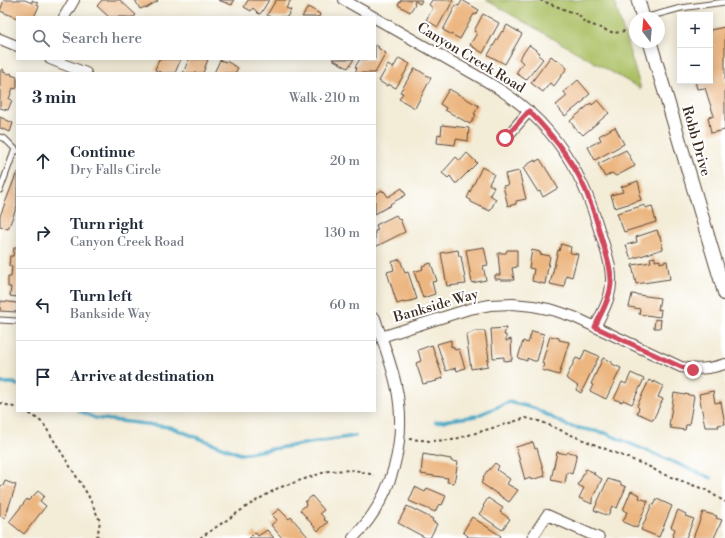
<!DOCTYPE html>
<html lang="en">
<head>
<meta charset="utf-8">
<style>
	body { margin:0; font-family:"Libre Bodoni",serif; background:#f2f2f3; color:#1f2937 }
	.controls { position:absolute; right:12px; top:12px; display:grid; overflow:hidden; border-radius:0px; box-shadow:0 2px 10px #0003 }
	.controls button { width:36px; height:36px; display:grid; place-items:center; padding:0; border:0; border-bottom:1px solid #e0e1e3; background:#fff; color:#1f2937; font:20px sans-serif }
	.compass { position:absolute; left:629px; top:12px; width:36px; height:36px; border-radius:50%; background:#fff; box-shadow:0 2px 10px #0003; rotate:344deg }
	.stop { position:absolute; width:12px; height:12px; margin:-9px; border:3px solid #d1495b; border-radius:50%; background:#fff }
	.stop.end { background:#d1495b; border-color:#fff; box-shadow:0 1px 4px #0008 }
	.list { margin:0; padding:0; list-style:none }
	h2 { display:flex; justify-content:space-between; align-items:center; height:52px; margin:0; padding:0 16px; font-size:17px }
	h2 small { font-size:13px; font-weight:400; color:#747a83 }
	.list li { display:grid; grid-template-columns:26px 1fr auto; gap:12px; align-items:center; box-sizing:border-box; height:72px; padding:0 16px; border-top:1px solid #e0e1e3 }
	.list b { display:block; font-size:15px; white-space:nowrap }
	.list p { margin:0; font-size:13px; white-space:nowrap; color:#747a83 }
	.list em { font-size:13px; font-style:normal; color:#747a83 }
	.icon { flex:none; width:22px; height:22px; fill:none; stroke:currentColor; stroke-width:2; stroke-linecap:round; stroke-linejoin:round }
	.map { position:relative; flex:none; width:725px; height:538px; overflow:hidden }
	.search { position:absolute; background:#fff; box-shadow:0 2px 10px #0003; left:16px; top:16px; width:360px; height:44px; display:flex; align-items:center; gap:10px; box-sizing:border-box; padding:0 14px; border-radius:0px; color:#747a83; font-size:15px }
	.panel { position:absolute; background:#fff; box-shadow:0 2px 10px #0003; left:16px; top:72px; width:360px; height:340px; border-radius:0px }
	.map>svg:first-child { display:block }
	.green { fill:#abc064; stroke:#737541 }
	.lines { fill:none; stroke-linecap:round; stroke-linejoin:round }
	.stream { stroke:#47a7c6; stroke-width:3.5 }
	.building { fill:#ecb680 }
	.lane-casing { stroke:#57473a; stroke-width:7 }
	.street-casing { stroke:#57473a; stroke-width:12 }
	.secondary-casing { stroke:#57473a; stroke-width:15 }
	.path { stroke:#57473a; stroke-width:2; stroke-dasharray:3 3; stroke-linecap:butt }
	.lane { stroke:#fff; stroke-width:5 }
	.street { stroke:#fff; stroke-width:10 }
	.secondary { stroke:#fff; stroke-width:13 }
	.route { stroke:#d1495b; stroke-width:5 }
	.labels { text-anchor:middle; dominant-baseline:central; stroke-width:4; stroke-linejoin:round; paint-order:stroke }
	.street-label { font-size:14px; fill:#3b2a1e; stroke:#fff }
</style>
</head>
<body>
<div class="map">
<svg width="725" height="538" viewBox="0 0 725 538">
	<rect width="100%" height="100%" fill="#fff"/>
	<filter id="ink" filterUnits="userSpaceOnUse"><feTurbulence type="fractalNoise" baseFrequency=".025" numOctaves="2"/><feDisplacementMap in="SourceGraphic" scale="8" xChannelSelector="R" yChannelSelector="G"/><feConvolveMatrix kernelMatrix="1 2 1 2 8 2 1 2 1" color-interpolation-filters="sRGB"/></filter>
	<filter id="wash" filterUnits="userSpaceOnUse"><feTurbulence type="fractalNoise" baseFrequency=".012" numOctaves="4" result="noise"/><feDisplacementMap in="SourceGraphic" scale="16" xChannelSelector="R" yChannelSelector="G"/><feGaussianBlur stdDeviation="0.9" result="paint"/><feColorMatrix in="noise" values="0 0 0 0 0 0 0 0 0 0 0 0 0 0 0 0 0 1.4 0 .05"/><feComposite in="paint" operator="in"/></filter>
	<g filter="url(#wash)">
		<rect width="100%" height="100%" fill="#f3ecd7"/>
		<polygon class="green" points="486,0 614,0 641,89"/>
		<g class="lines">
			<g class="stream">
				<polyline points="0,383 14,383 17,385"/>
				<polyline points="79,411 95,418 170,427 240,454 355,436"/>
				<polyline points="436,422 476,416 509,402 534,408 568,426 605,433 711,478"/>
			</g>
		</g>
		<g id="blocks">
			<g class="building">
				<polygon points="4,0 25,0 32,3 32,0 38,3 37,5 39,6 34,17 17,18 0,11"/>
				<polygon points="102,0 120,0 136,15 134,17 109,17 97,6"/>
				<polygon points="135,0 157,0 158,1 146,8 145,7 140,9"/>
				<polygon points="218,0 234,0 232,5"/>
				<polygon points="248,0 269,0 261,13 259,14 253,8 251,11 244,7"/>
				<polygon points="276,0 291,0 286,8 291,10 287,17 271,17 267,15"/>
				<polygon points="401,0 422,0 420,4 415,1 414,3 415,4 410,12 398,5"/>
				<polygon points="432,0 453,0 447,12 446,12 438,27 426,20 433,8 429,5"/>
				<polygon points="462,0 479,10 476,15 474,14 460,39 443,30 456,5 459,6"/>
				<polygon points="308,7 320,14 319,17 302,17"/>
				<polygon points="483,14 499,23 483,53 470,45 477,33 474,31"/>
				<polygon points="507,25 522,34 505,64 488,55 502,31 503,32"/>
				<polygon points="725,27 725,130 711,133 708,117 714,116 705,88 697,89 695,81 710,81 710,30"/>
				<polygon points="375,45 379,47 378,48 386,53 375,73 355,73 357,68 355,67 360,59 375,59"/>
				<polygon points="529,45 540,53 538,55 543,59 526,80 516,73 523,63 519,59"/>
				<polygon points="551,56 556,60 557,59 567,68 554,86 550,83 543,92 531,83"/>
				<polygon points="399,58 410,64 396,88 388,84 387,86 379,81 388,65 393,68"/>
				<polygon points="159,59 181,59 175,73 163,73 155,70"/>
				<polygon points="189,59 208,59 203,73 183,73"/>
				<polygon points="332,59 354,59 348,68"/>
				<polygon points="220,60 226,62 226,61 238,68 235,73 214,73"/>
				<polygon points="415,68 431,78 415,108 399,99 403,93 400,92"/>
				<polygon points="2,69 4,70 3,72 9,74 10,73 12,74 11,75 17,77 17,87 16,89 13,88 9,99 12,100 8,110 0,108 0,71"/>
				<polygon points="578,80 590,94 584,99 585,100 565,116 556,105 567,96 564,92"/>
				<polygon points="449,89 479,106 474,114 476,115 470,124 445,110 446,108 440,104"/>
				<polygon points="598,100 609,113 583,135 579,131 578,132 570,121 591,103 592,105"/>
				<polygon points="0,117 13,123 10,132 0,128"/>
				<polygon points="442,125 469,128 468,141 456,139 455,145 437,143 438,134 441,135"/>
				<polygon points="615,127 624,144 595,160 588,147 601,140 599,136"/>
				<polygon points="626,150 635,166 616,176 612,173 605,177 598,164"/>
				<polygon points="467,153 477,163 457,183 455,183 450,176 448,178 442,173 456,157 460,161"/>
				<polygon points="540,159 558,188 543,197 540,191 538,192 523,168 530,163 535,160 535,162"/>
				<polygon points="482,167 494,174 489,184 494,187 490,195 496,199 490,211 471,202 471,200 467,198"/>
				<polygon points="519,171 526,199 516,201 516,204 508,206 503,186 508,185 505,174"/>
				<polygon points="17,172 17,206 8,229 0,226 0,216"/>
				<polygon points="638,181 641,193 639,194 641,200 615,208 611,195 623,192 621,187"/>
				<polygon points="402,188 406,195 390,204 391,205 375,214 375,192 376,194 382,190 383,192 384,191 388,197"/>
				<polygon points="645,205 645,208 652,206 656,222 624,232 617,213"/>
				<polygon points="396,215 399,220 400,219 405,232 375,247 375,231 378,230 376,225"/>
				<polygon points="657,230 659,236 660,236 663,249 631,259 626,245 637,242 636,237"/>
				<polygon points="561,244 571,247 570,252 571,253 578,254 572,277 566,275 564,287 550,284 558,250 559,251"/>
				<polygon points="484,247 488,265 483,266 486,280 472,283 466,250"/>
				<polygon points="14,248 17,248 17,297 10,296 11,287 8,287 8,277 11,277 12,266 9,266 10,256 13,256"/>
				<polygon points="458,250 459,256 461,256 466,284 447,286 441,253"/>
				<polygon points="507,250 517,250 517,267 512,268 514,280 500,280 500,279 495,279 495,275 500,275 498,253 506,253"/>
				<polygon points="532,250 540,252 540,254 550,256 545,284 532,281 534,269 529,268"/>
				<polygon points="655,257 655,261 660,260 660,263 667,261 670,279 636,284 632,265 651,262 650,258"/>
				<polygon points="400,259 405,273 408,272 417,299 404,303 403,302 397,304 387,272 394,270 392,262"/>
				<polygon points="431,263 437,281 432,282 435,294 423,298 414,272 423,269 422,266"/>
				<polygon points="632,294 660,298 658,310 661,309 660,317 639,314 640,309 629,307"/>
				<polygon points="1,301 17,303 17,312 0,311"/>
				<polygon points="655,319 661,320 660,328 654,328"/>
				<polygon points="506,328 504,335 506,335 506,341 511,339 512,360 504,361 504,357 493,358 491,329"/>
				<polygon points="475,331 485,331 489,359 487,360 488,366 471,369 466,335"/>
				<polygon points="532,331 544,334 537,361 534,361 527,358 527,361 518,358 523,341 528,343"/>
				<polygon points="550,336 559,338 559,340 569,342 559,375 542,370 544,364 542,363"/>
				<polygon points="451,340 451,347 453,346 455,350 459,349 465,368 457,371 456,368 446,371 437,344"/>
				<polygon points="432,345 443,378 436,380 437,381 423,384 416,363 421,361 418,350"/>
				<polygon points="585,350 599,356 581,393 576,390 578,386 566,378 576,358 581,360"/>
				<polygon points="603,358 612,362 612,364 621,368 606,399 590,391 593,385 591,384"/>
				<polygon points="631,373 644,379 632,404 623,400 622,402 614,399 622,382 626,384"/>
				<polygon points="649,380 654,383 654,381 663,386 658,397 663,399 653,420 637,413 639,408 637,406"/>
				<polygon points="713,391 715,403 721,402 725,424 718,425 719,427 705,427 699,394"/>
				<polygon points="674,393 685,395 685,394 694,396 689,425 686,425 685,430 670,428 671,426 669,426"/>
				<polygon points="533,442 535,449 537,448 545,476 531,480 530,478 525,480 516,447"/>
				<polygon points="557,452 566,454 568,452 577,454 572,474 567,472 565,483 551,480"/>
				<polygon points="423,454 451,459 451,461 458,462 454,483 447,482 448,478 421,474"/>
				<polygon points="495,463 499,466 497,470 510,479 507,484 518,490 509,502 481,483 484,478 483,477 487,471 488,471"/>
				<polygon points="586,469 595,473 593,474 602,479 592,499 592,504 579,498 584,488 578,485"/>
				<polygon points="608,479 621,483 621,485 626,487 617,508 612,506 608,516 594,510"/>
				<polygon points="5,481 16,485 5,518 0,516 0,485 3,486"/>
				<polygon points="415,487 425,492 427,488 446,496 442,505 439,504 435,512 409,501"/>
				<polygon points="38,491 44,496 40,501 46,506 24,534 9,522 27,499 28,501"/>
				<polygon points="631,491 640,495 639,498 648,501 637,528 623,522 627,512 623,510"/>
				<polygon points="312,496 324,510 320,513 325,519 324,520 328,522 318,531 300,510 306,505 305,502"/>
				<polygon points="488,498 503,508 500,512 510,519 502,530 479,514 484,507 483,506"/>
				<polygon points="657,499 672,506 659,537 641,530 652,504 654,505"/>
				<polygon points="407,506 433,519 432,521 437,524 430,538 426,538 398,523"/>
				<polygon points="279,509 289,519 291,517 309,538 282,538 271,525 277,520 272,515"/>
				<polygon points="678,510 686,514 685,516 694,519 686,538 672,538 675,529 671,527"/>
				<polygon points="703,512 717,516 716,518 722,520 714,538 693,538"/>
				<polygon points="472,517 501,536 500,538 467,537 468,536 463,532"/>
				<polygon points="267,530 274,538 249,538 255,532 258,536"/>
			</g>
		</g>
	</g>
	<g filter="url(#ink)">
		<use href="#blocks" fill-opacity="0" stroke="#57473a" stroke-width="1"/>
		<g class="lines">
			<defs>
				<g id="lane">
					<polyline points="644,18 681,8 725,2"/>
					<polyline points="0,137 5,139 17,151"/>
					<polyline points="0,190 15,149"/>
					<polyline points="0,320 17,321"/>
				</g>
				<g id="street">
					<polyline points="344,0 374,17"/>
					<polyline points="64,17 74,0"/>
					<path d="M375,18C401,33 428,48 454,63C489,82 523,101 549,132C572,159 587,189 597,223C604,246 616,272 609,296C606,307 600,317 595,327"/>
					<polyline points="0,39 17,46"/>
					<polyline points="50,59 86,73"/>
					<polyline points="505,139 529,111"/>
					<path d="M381,337L469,309L490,305L513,304L533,306L553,310L574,317L681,367C697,370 709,369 725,364"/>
					<path d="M353,538C393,498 408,440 396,385C391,362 382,340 375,318"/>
					<polyline points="532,538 547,515 599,538"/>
				</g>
				<g id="secondary">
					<polyline points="638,0 643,18"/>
					<polyline points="650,42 725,294"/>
				</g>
			</defs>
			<use href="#lane" class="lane-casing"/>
			<use href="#street" class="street-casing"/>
			<use href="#secondary" class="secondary-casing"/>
			<g class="path">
				<polyline points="540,0 579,15 584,22 614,33 625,31"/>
				<polyline points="0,403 17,408"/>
				<polyline points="24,411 32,415 43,423 88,495 100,521 97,538"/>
				<polyline points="409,439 431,441 452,440 526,418 542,422 576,437 650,467 660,473 706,490 725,502"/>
				<polyline points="200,538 249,505 278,488 328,471 355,470 374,475"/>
			</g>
			<use href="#lane" class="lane"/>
			<use href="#street" class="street"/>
			<use href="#secondary" class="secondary"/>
		</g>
	</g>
	<g class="lines" filter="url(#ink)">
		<path class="route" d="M505,138L529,111C555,138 578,166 590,202C595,214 598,227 602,240C606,254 612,269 611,284C610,299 601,313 595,327L681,367L693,370"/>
	</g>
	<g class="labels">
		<g class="street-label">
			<text transform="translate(471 58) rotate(31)">Canyon Creek Road</text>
			<text transform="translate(696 141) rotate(74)">Robb Drive</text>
			<text transform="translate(436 306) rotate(-16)">Bankside Way</text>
		</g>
	</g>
</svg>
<div class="controls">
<button>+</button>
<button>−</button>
</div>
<svg class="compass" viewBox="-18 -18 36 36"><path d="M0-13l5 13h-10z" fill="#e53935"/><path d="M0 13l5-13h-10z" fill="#747a83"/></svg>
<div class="stop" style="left:505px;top:138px"></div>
<div class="stop end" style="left:693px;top:370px"></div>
<div class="search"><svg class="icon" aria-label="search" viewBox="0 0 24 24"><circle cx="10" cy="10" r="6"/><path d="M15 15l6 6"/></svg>Search here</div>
<section class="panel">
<h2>3 min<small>Walk · 210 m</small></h2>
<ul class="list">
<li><svg class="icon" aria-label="ahead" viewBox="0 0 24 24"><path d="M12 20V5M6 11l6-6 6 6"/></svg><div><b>Continue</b><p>Dry Falls Circle</p></div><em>20 m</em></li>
<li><svg class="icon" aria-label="right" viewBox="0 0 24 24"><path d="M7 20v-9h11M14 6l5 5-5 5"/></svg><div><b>Turn right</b><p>Canyon Creek Road</p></div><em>130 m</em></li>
<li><svg class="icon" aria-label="left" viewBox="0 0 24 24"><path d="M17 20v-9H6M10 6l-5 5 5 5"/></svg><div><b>Turn left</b><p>Bankside Way</p></div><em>60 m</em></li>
<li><svg class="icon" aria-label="arrive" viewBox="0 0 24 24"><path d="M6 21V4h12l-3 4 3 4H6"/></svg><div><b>Arrive at destination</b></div></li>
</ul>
</section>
</div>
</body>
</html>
